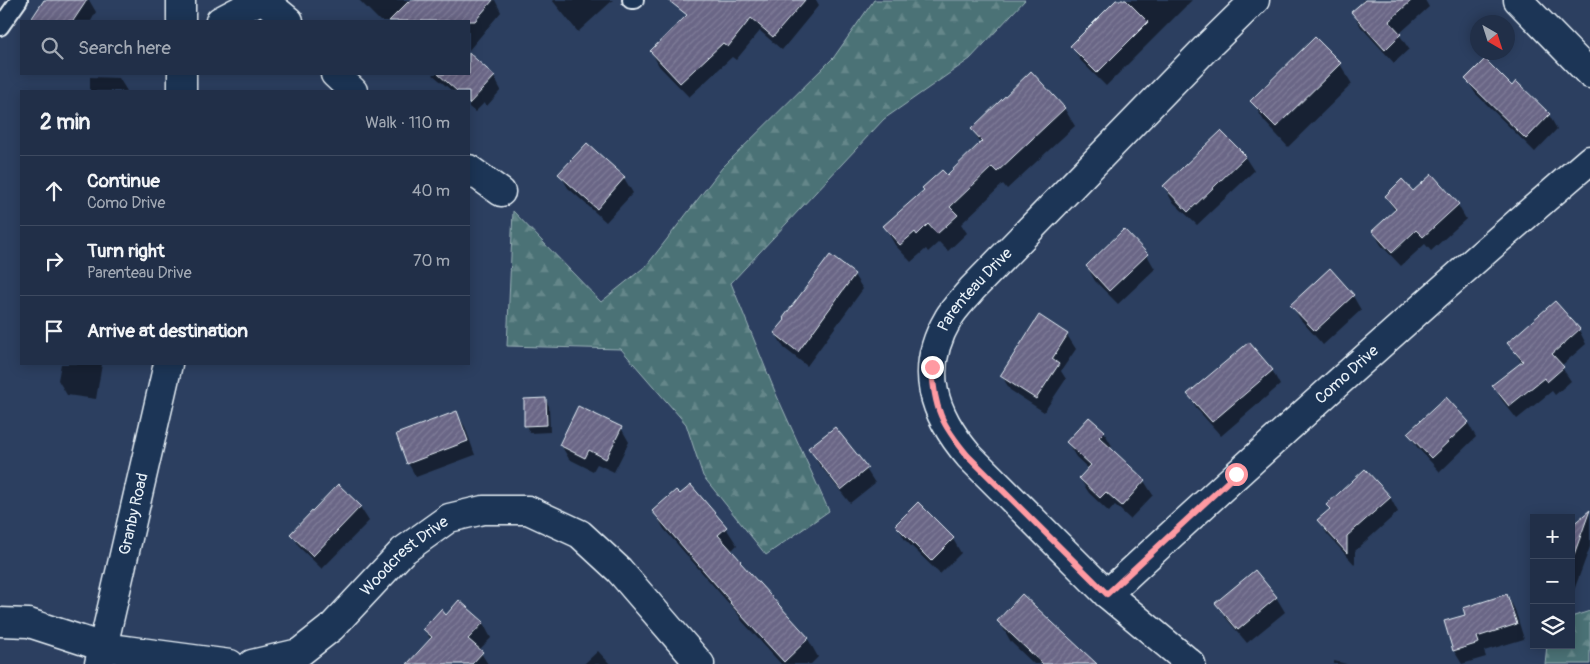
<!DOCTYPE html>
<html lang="en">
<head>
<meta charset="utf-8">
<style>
	body { margin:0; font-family:Pangolin,sans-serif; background:#29374f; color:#f1f3f6 }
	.controls { position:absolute; right:15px; bottom:15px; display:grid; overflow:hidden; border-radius:0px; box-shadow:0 2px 12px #0003 }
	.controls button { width:45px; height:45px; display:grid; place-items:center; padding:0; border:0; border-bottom:1px solid #3e4a60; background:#212f48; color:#f1f3f6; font:25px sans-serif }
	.compass { position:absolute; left:1470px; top:15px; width:45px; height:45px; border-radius:50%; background:#212f48; box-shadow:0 2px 12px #0003; rotate:141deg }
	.stop { position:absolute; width:15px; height:15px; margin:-11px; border:4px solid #ff9aa2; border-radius:50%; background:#fff }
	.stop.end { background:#ff9aa2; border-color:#fff; box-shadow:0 1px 5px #0008 }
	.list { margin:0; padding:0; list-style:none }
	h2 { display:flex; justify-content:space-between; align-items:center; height:65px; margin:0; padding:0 20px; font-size:21px }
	h2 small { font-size:16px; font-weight:400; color:#a2a9b4 }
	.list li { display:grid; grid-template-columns:32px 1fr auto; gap:15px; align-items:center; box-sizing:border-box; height:70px; padding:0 20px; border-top:1px solid #3e4a60 }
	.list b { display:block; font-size:19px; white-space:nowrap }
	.list p { margin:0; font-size:16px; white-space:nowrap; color:#a2a9b4 }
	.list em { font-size:16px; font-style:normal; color:#a2a9b4 }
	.icon { flex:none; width:28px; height:28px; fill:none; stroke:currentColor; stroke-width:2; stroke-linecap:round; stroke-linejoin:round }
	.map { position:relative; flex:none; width:1590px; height:664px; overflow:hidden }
	.search { position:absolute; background:#212f48; box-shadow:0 2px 12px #0003; left:20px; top:20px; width:450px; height:55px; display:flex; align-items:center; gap:12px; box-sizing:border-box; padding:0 18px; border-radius:0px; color:#a2a9b4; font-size:19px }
	.panel { position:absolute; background:#212f48; box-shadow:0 2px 12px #0003; left:20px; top:90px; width:450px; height:275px; border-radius:0px }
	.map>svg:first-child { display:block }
	.forest { fill:url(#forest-firs); stroke:#9ab2b7 }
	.shadow { fill:#0007 }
	.building { fill:url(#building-hatch); stroke:#e8f1f8 }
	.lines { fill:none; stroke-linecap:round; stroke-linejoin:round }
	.lane-casing { stroke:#e8f1f8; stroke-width:20 }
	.street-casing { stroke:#e8f1f8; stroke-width:31 }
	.secondary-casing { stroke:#e8f1f8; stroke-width:31 }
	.lane { stroke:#1d3557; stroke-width:16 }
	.street { stroke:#1d3557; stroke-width:28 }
	.secondary { stroke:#1d3557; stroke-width:28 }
	.route { stroke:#ff9aa2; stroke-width:6 }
	.labels { text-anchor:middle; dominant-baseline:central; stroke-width:5; stroke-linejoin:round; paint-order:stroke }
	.street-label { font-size:16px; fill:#e8f1f8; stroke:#1d3557 }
</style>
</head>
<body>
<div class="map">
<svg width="1590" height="664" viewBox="0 0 1590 664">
	<defs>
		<pattern id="forest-firs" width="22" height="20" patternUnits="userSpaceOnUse" patternTransform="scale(1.25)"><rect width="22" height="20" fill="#4b7276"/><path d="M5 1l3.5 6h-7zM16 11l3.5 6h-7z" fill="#65878a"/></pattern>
		<pattern id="building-hatch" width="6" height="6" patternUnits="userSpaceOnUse" patternTransform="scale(1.25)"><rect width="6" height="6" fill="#6a6686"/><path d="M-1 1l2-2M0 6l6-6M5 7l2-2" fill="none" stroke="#7f7c98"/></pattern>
	</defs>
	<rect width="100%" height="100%" fill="#2c3f60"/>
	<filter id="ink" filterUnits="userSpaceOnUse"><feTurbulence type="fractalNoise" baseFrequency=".02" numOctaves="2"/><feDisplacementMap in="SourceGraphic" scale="10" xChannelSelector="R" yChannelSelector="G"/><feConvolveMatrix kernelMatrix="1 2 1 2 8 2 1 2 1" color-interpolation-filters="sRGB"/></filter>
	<g filter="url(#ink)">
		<g class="forest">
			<polygon points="874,0 1025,0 970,59 884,119 731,283 776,394 829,511 766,555 703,476 686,424 621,349 507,346 513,211 601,302 647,265 722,168 834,57"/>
			<polygon points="1590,611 1590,664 1545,664 1547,645 1571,645 1571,617"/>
		</g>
		<g class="shadow">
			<polygon points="45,0 89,0 96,12 91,21 32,21"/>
			<polygon points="359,0 413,0 435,21 380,21"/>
			<polygon points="465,0 495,0 501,12 469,50 469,21 445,21"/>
			<polygon points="552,0 613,0 578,32"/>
			<polygon points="698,0 816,0 819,5 782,50 760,31 736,60 732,57 689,97 659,66 651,51 688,16"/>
			<polygon points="1118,0 1192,0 1106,86 1080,60 1072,46"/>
			<polygon points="1362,0 1425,0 1429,7 1399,34 1409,49 1394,63 1361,27 1353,13 1363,3"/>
			<polygon points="469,54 494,77 501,90 487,106 484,103 475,112 469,107 469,91 452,91 432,74 469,74"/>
			<polygon points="1340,64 1352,84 1288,147 1264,121 1252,101"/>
			<polygon points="90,77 119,78 127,91 90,91"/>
			<polygon points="1467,79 1512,88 1516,83 1549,115 1557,129 1535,152 1475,93"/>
			<polygon points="1064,108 1075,126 1007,189 1003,184 961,224 967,233 948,251 939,242 928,252 926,249 911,262 895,245 885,227 947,177 981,144 972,129"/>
			<polygon points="1221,132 1245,157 1254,171 1197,225 1172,201 1164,186"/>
			<polygon points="587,144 624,178 633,193 606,222 568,188 560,174"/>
			<polygon points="1413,193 1458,205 1466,219 1431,251 1425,244 1401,266 1381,245 1373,231 1395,211 1386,196"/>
			<polygon points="1124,231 1147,255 1155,269 1118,304 1095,281 1087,266"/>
			<polygon points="1330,270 1353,296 1361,310 1323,345 1300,319 1292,305"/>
			<polygon points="854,275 863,289 807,366 784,348 776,334"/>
			<polygon points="1555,303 1579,330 1586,344 1561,366 1571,381 1555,395 1552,391 1517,419 1501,399 1494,386 1522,363 1509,343"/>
			<polygon points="1067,335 1076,349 1061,371 1066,379 1044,412 1010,390 1002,376"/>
			<polygon points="61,364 102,364 96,399 67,395 58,380"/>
			<polygon points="1272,370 1280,385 1221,436 1197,409 1189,395"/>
			<polygon points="545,399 549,406 550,432 530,433 526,426 525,400"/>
			<polygon points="456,412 465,427 475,455 416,477 408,463"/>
			<polygon points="1468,423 1476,437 1440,472 1417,447 1409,433"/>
			<polygon points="621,428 629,442 614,472 597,464 593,471 569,459 561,445"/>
			<polygon points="1104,432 1112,446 1110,449 1144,481 1153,495 1130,519 1115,505 1109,512 1089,493 1080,479 1089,469 1076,457 1067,442"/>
			<polygon points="810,449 866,469 875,483 850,503 818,463"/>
			<polygon points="338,485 360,507 369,521 322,569 300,548 292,534"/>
			<polygon points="1390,497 1398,512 1355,551 1355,565 1327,534 1319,520 1330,510 1328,505"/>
			<polygon points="654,511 726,528 737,545 731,551 744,568 808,639 818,657 811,664 781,664 742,621 738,614 664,529"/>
			<polygon points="1590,512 1590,547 1573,593 1571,592 1571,528"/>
			<polygon points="897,525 953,539 961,553 940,574 905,540"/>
			<polygon points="1507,595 1515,610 1524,639 1484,651 1486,657 1462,664 1454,651 1445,622 1467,616"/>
			<polygon points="1276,597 1285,612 1247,643 1225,617 1217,603"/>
			<polygon points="459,602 483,623 491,638 479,650 488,664 411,664 431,640 424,629 446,617"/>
			<polygon points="999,621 1094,664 1034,664 1011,642"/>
			<polygon points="598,651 610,664 584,664"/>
			<polygon points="1334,661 1347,664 1334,664"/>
		</g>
		<g class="building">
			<polygon points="44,0 87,0 73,21 30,21"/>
			<polygon points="410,0 493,0 475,21 389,21"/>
			<polygon points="668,0 805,0 773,37 751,18 728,47 723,43 680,83 650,51 687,15"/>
			<polygon points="1116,0 1126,0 1148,22 1097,73 1070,46"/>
			<polygon points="1365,0 1412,0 1389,21 1401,34 1385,50 1351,12"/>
			<polygon points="1315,37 1341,63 1276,127 1250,101"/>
			<polygon points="469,53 495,76 469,104 469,91 457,91 438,74 469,74"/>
			<polygon points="1485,59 1512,86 1516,81 1550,114 1526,139 1465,79"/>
			<polygon points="1031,71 1065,108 997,172 992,167 950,207 958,215 937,234 928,224 917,235 915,232 900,245 883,226 924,190 922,188 942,170 947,175 982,141 971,129"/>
			<polygon points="1221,131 1246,156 1188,212 1163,186"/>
			<polygon points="587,143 625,177 597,209 558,174"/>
			<polygon points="1432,174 1459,204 1423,237 1416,230 1392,253 1372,231 1396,209 1385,196 1402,179 1413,191"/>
			<polygon points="1124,229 1148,254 1109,291 1086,266"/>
			<polygon points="830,255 855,274 798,352 774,333 785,320 783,318"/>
			<polygon points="1330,268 1354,295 1315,331 1290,305"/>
			<polygon points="1555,301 1580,329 1552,354 1564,367 1547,382 1544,378 1509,406 1492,385 1523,361 1507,343"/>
			<polygon points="1039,315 1068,334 1052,359 1059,364 1036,399 1000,376"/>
			<polygon points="1249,342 1273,370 1212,422 1187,394"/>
			<polygon points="1446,397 1469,422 1431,458 1407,433"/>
			<polygon points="546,398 547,425 524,426 524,399"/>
			<polygon points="578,406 622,427 606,459 589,450 585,458 559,445"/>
			<polygon points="457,411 468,441 407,464 396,434"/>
			<polygon points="1089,417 1105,431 1099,437 1145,480 1122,506 1106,492 1100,498 1079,478 1091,465 1066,442"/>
			<polygon points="835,427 868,468 841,490 808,448"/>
			<polygon points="1365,469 1391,497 1347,536 1347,553 1317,520 1330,509 1326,505"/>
			<polygon points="338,484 361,506 313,556 290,534"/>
			<polygon points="691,485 727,527 718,535 741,561 740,562 809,638 784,662 730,603 731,602 652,511 676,490 680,494"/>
			<polygon points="918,502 954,538 931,561 895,525"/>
			<polygon points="1590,510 1571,563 1571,526"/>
			<polygon points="1255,570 1277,597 1238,630 1215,603"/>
			<polygon points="1022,594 1097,664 1043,664 997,621"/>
			<polygon points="1507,594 1517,624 1477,637 1479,643 1453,651 1444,621 1465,615 1463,608"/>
			<polygon points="459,600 484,622 468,639 483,652 472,664 407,664 432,637 423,629 441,609 446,615"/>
		</g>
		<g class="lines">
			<defs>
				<g id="lane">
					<polyline points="631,0 635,0"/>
					<polyline points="0,27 19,0"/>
				</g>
				<g id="street">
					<polyline points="1518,0 1590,74"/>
					<polyline points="220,21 260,0 267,3 289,21"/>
					<polyline points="335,74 353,91"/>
					<polyline points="469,169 501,192"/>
					<path id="s1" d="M1107,594C1266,447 1426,301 1590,160"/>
					<polyline points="0,622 29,623 103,647 230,664"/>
					<path id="s2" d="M252,664L299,653L332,627L403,551L449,518L483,510H528L580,534L619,570L700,664"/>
					<path id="s3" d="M1191,664L1107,594L969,456C933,414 918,370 948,319C954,308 964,299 972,289L1205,49L1255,0"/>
				</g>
				<g id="secondary">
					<polyline points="181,0 181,21"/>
					<polyline points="182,74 182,91"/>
					<path id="s4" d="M99,664L168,364"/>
				</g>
			</defs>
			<use href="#lane" class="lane-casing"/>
			<use href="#street" class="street-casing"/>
			<use href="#secondary" class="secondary-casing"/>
			<use href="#lane" class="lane"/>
			<use href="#street" class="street"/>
			<use href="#secondary" class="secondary"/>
		</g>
	</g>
	<g class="lines" filter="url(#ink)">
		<path class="route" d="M932,367C934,409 942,425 968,456L1107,594L1236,474"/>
	</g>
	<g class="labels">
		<g class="street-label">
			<text stroke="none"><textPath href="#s3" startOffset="494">Parenteau Drive</textPath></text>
			<text stroke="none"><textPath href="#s1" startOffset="325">Como Drive</textPath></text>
			<text stroke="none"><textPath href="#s4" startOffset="154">Granby Road</textPath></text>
			<text stroke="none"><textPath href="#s2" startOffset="192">Woodcrest Drive</textPath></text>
		</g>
	</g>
</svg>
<div class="controls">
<button>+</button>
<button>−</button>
<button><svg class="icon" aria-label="layers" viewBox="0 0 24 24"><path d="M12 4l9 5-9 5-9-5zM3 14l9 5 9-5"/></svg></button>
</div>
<svg class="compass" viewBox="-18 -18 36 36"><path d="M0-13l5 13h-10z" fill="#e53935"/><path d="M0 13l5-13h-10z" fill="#a2a9b4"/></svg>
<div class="stop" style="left:1236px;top:474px"></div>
<div class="stop end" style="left:932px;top:367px"></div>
<div class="search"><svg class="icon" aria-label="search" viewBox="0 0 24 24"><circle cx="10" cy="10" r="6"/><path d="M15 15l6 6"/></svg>Search here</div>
<section class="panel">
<h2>2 min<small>Walk · 110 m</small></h2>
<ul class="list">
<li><svg class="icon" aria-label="ahead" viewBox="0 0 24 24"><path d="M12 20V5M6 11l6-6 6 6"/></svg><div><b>Continue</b><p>Como Drive</p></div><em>40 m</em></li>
<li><svg class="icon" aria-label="right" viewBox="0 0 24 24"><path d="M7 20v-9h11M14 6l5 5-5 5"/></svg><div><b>Turn right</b><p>Parenteau Drive</p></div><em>70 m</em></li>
<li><svg class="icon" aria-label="arrive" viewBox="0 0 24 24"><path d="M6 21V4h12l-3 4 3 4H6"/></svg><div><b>Arrive at destination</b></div></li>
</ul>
</section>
</div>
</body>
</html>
